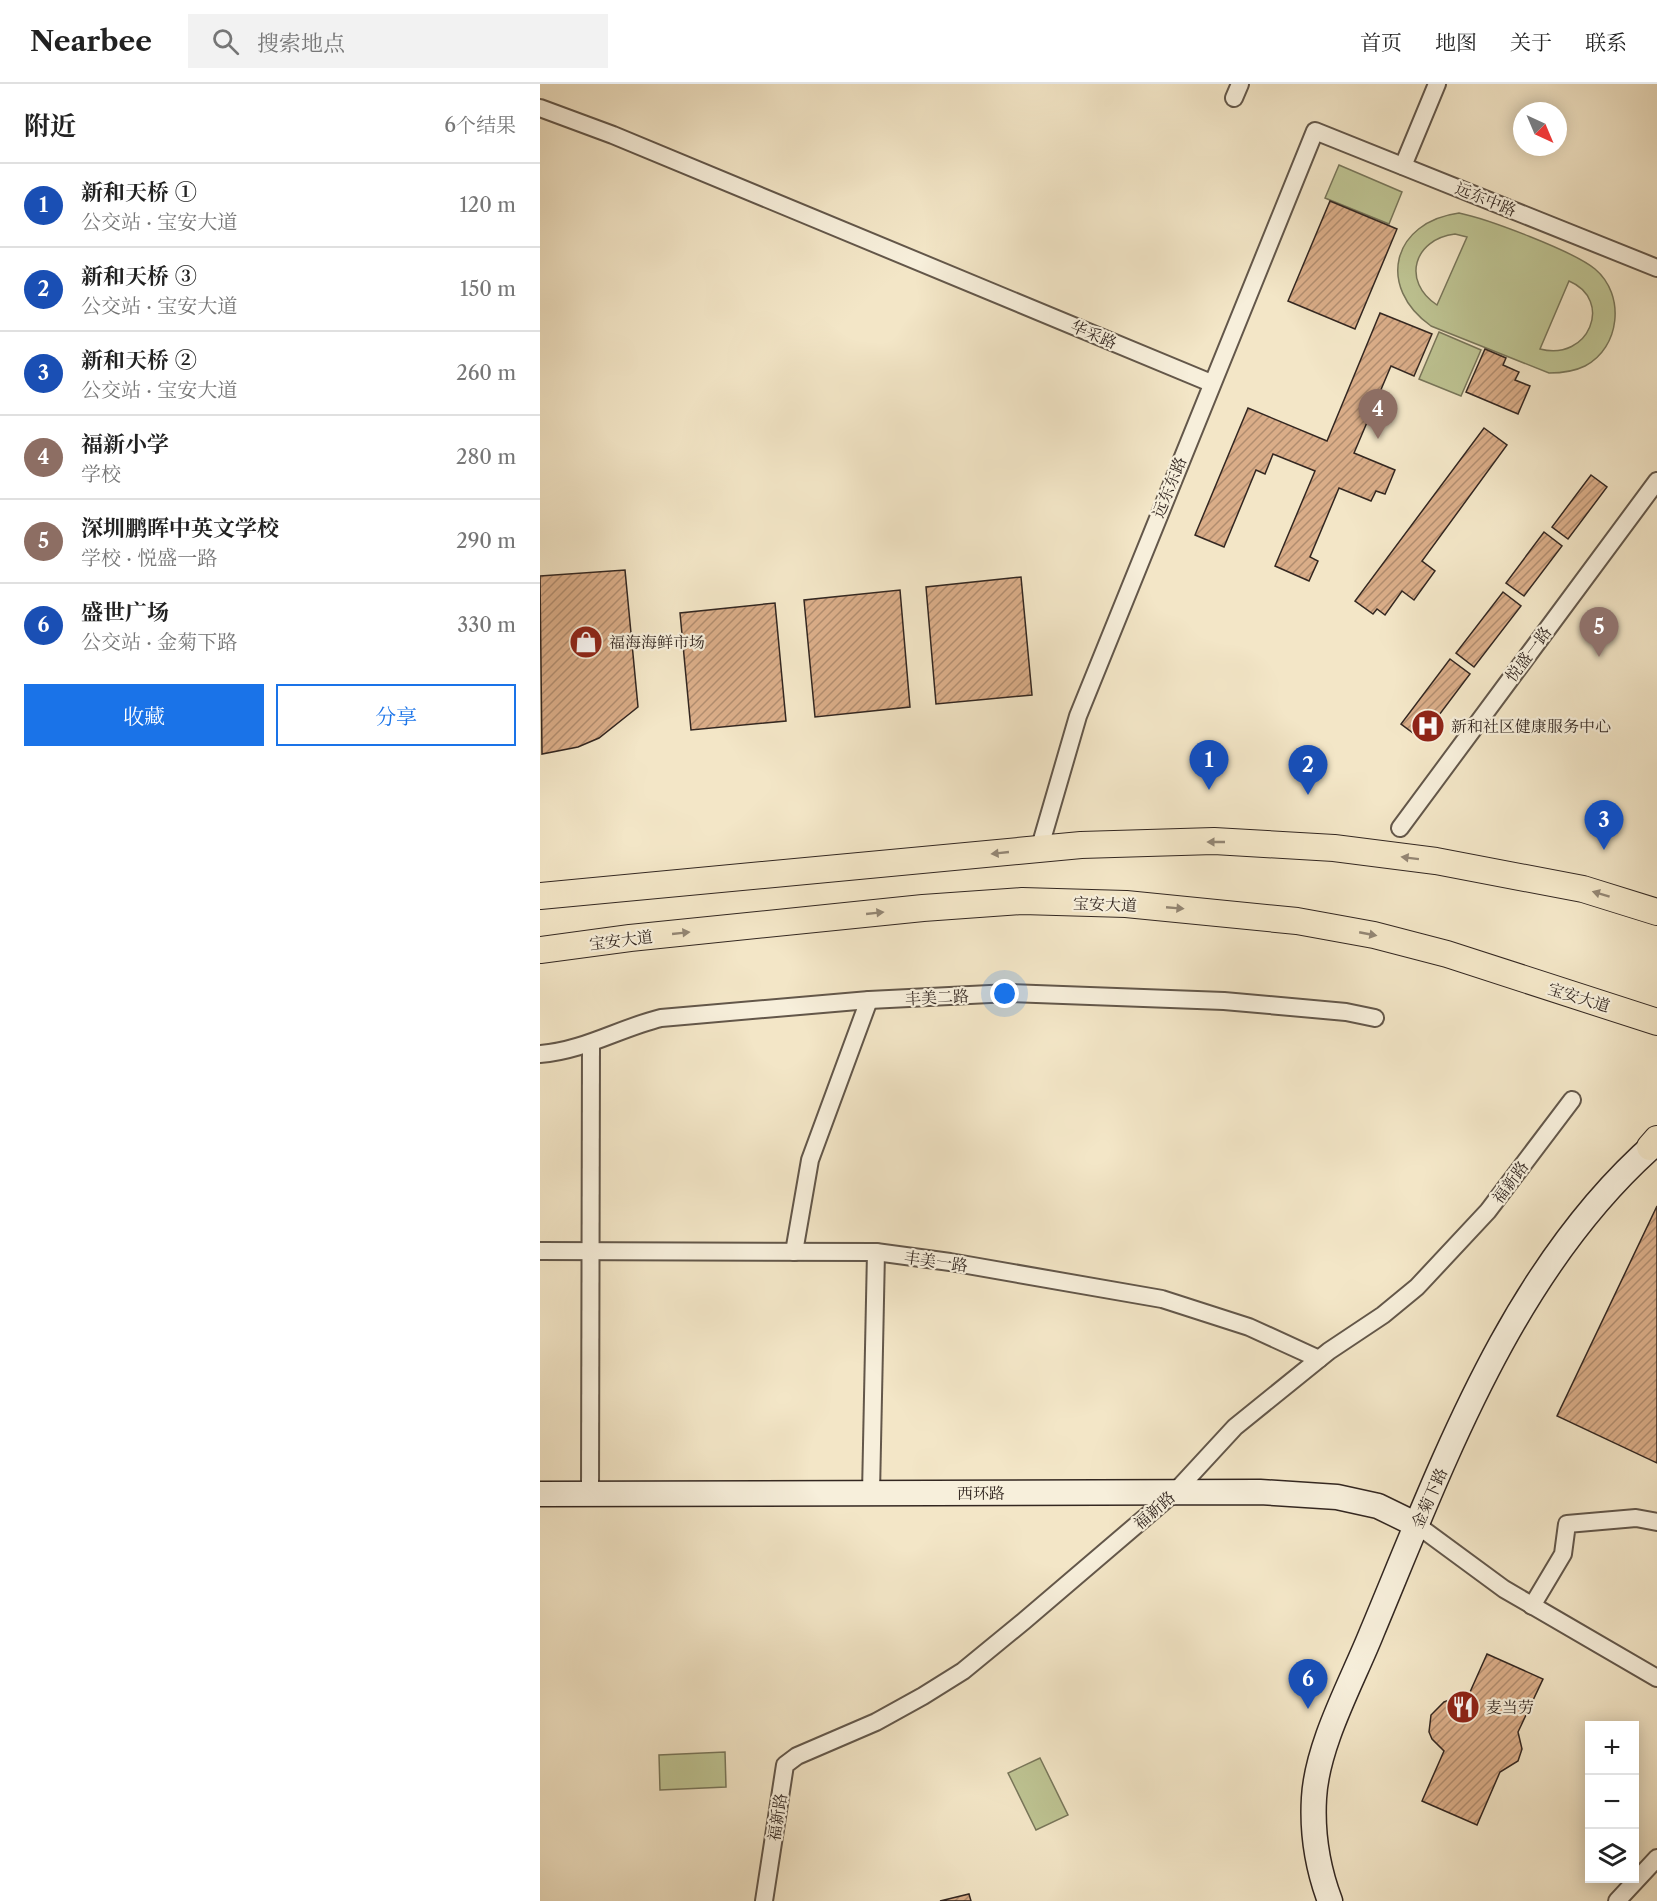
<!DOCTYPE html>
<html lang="zh">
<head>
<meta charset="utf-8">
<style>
	body { margin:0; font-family:"Libre Caslon Text","Noto Serif SC",serif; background:#f2f2f2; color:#222 }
	.controls { position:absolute; right:18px; bottom:18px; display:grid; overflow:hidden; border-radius:0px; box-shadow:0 3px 15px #0003 }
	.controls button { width:54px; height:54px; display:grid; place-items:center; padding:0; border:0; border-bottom:2px solid #e0e0e0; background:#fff; color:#222; font:30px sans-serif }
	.compass { position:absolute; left:973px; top:18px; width:54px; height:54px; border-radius:50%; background:#fff; box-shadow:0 3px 15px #0003; rotate:136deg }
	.you { position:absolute; left:465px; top:910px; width:21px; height:21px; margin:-15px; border:4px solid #fff; border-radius:50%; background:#1a73e8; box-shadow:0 0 0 9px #1a73e833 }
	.badge { display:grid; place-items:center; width:39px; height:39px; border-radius:50%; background:#1a73e8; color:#fff; font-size:20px; font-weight:700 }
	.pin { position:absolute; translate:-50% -50px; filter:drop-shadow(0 2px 3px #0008) }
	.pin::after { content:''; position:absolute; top:32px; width:21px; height:18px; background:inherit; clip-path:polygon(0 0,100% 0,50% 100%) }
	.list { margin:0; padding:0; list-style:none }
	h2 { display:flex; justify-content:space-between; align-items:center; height:78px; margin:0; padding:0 24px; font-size:26px }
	h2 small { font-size:20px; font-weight:400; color:#767676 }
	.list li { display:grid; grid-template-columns:39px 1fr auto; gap:18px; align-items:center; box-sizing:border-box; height:84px; padding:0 24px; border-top:2px solid #e0e0e0 }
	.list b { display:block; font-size:22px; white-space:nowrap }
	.list p { margin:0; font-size:20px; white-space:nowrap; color:#767676 }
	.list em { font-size:20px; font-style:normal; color:#767676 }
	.actions { display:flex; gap:12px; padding:18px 24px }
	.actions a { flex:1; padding:14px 0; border:2px solid #1a73e8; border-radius:0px; text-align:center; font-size:21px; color:#1a73e8 }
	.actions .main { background:#1a73e8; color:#fff }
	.icon { flex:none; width:33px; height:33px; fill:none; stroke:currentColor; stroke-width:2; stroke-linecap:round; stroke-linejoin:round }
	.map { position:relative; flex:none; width:1117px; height:1817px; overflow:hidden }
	header { display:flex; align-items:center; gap:36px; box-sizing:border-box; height:84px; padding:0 30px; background:#fff; border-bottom:2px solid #e0e0e0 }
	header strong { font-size:28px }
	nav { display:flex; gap:33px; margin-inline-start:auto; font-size:21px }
	.search { width:420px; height:54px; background:#f2f2f2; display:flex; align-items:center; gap:15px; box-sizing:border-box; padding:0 21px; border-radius:0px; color:#767676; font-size:22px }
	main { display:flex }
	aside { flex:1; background:#fff }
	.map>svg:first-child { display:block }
	.pitch { fill:#bec493; stroke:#78765a; stroke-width:1.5; fill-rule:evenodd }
	.building { fill:url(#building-hatch); stroke:#332721; stroke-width:1.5 }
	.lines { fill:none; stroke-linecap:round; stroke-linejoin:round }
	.street-casing { stroke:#63574a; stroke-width:20 }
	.secondary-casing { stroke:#332721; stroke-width:27 }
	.primary-casing { stroke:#332721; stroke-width:28 }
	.street { stroke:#f7efdb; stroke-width:16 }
	.secondary { stroke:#f7efdb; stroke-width:24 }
	.primary { stroke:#f3e6c7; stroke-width:26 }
	.oneway { fill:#938674 }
	.labels { text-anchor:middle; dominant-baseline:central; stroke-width:4.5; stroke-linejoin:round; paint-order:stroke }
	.street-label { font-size:16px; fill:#332721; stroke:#f7efdb }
	.poi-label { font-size:16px; fill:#332721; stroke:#f7efdb; text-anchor:start }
</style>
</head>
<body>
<header>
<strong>Nearbee</strong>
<div class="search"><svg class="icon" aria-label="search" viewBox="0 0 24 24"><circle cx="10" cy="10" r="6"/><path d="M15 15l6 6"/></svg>搜索地点</div>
<nav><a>首页</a><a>地图</a><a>关于</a><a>联系</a></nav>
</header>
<main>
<aside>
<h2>附近<small>6个结果</small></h2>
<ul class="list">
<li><span class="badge" style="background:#1a4fb4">1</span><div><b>新和天桥 ①</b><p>公交站 · 宝安大道</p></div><em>120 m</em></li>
<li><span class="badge" style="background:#1a4fb4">2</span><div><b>新和天桥 ③</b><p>公交站 · 宝安大道</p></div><em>150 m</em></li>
<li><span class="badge" style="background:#1a4fb4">3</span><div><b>新和天桥 ②</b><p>公交站 · 宝安大道</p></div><em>260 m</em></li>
<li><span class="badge" style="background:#8d6e63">4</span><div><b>福新小学</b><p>学校</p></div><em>280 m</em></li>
<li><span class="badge" style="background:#8d6e63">5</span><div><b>深圳鹏晖中英文学校</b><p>学校 · 悦盛一路</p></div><em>290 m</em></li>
<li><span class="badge" style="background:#1a4fb4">6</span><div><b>盛世广场</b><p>公交站 · 金菊下路</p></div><em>330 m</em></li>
</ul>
<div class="actions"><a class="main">收藏</a><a>分享</a></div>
</aside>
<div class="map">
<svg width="1117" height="1817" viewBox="0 0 1117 1817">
	<defs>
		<pattern id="building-hatch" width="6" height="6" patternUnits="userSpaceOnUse" patternTransform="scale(1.5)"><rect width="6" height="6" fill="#daad88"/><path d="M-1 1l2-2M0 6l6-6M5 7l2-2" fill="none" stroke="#b18d6f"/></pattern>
	</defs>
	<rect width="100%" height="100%" fill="#f3e6c7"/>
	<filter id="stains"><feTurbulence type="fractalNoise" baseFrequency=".00333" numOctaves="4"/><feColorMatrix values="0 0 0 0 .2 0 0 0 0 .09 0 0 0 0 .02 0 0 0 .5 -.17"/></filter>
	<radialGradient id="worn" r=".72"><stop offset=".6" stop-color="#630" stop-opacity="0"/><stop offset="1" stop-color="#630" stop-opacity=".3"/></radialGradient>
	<g class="pitch">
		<polygon points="799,81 862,108 849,140 785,114"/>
		<path d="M919,129C948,135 1033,167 1055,185C1086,211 1080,264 1045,282C1033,288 1022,289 1009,289L891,242C836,203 852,138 919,129ZM915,150L927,153L897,221C861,197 874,155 915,150ZM1029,197C1074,216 1049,278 1000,265Z"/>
		<polygon points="899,248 941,266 921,312 879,295"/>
		<polygon points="185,1668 186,1703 120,1706 119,1671"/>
		<polygon points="500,1674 528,1731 496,1746 468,1689"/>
	</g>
	<g class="building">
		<polygon points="790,117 857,145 815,245 748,217"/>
		<polygon points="840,229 892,250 874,292 851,282 814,369 855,386 845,410 836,407 831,417 799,404 770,473 778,477 769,497 735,482 775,387 733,370 725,390 716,386 684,463 655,451 708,324 787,357"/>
		<polygon points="945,265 966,274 963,281 979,288 975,296 990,302 978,330 926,308"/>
		<polygon points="944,344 967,361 882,477 895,487 874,516 862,507 845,531 837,525 833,530 815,517"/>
		<polygon points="1051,391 1067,403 1028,455 1012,443"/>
		<polygon points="1004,448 1022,462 984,512 966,499"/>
		<polygon points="85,486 98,623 59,654 38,663 2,670 0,492"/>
		<polygon points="481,493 492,611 396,620 386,503"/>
		<polygon points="360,506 370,623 275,633 264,516"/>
		<polygon points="963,508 981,522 934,583 916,569"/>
		<polygon points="235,519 246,637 151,646 140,529"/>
		<polygon points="910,575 930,590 881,655 861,640"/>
		<polygon points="1117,1122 1117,1379 1017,1332"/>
		<polygon points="947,1570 1003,1595 978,1648 982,1665 978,1677 960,1688 937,1741 882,1717 904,1667 892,1655 889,1648 891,1631 904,1618 912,1615 926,1617"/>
		<polygon points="429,1810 431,1817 400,1817"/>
	</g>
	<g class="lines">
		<defs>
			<g id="street">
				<polyline points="694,14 700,0"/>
				<polyline points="0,24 73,51 671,299"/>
				<polyline points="863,82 897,0"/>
				<polyline points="860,744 1117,397"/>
				<polyline points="499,766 538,632 775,47 1117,184"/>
				<path d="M0,970C43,967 80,944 121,934L329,916L470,909L684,917L806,928L835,934"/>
				<polyline points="0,1167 336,1168 410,1178 622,1215 709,1243 779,1275"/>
				<polyline points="254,1168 270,1076 329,916"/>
				<polyline points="331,1409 336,1168"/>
				<polyline points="50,1410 51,959"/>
				<polyline points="877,1441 964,1505 1117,1594"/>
				<polyline points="992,1522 1023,1470 1027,1440 1096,1434 1117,1438"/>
				<polyline points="224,1817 245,1681 257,1672 336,1638 383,1612 423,1587 484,1537 635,1408 695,1343 789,1267 843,1231 877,1203 948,1127 1032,1016"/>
				<polyline points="1077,1817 1117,1774"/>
			</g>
			<g id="secondary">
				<polyline points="0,1410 720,1408 797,1413 838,1422 877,1441"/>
				<path d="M790,1817C778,1785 772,1748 774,1714C777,1660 812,1598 832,1548C904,1376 973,1183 1117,1058"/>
			</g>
			<g id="primary">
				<polyline points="0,812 541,761 674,757 794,764 896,777 1043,805 1117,828"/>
				<polyline points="0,866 90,854 383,824 482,817 586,820 757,837 834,851 907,870 1117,938"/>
				<polyline points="1110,1063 1117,1055"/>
			</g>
		</defs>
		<use href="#street" class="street-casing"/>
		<use href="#secondary" class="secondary-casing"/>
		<use href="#primary" class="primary-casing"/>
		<use href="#street" class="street"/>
		<use href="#secondary" class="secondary"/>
		<use href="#primary" class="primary"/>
	</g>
	<defs><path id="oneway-solid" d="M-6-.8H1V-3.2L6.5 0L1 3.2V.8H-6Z" transform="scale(1.5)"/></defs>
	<g class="oneway">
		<use href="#oneway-solid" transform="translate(676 758) rotate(-180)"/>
		<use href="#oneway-solid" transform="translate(460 769) rotate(174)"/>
		<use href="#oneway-solid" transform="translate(870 774) rotate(-173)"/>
		<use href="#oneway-solid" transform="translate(1061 810) rotate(-163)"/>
		<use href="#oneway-solid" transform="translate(635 824) rotate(5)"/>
		<use href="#oneway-solid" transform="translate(335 829) rotate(-6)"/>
		<use href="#oneway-solid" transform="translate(141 849) rotate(-6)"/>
		<use href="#oneway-solid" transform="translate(828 850) rotate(11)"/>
	</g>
	<defs>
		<symbol id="shop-disc" viewBox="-11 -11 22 22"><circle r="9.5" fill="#8f2418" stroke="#f7efdb"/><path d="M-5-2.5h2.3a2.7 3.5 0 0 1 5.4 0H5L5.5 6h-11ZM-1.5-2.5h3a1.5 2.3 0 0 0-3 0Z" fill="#fff"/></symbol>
		<symbol id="hospital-disc" viewBox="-11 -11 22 22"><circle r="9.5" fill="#8f2418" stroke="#f7efdb"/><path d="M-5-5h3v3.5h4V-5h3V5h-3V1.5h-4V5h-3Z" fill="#fff"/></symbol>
		<symbol id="restaurant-disc" viewBox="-11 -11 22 22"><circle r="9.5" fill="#8f2418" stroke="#f7efdb"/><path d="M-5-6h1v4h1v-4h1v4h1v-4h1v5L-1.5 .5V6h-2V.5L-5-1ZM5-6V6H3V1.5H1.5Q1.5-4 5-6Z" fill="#fff"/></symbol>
	</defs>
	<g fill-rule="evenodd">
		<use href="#shop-disc" x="27" y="539" width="38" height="38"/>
		<use href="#hospital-disc" x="869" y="623" width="38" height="38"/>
		<use href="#restaurant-disc" x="904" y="1604" width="38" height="38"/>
	</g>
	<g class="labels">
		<g class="street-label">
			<text transform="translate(946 115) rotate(22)">远东中路</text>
			<text transform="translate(554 250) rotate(23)">华采路</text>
			<text transform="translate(629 403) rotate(-68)">远东东路</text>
			<text transform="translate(988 570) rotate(-53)">悦盛一路</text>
			<text transform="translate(565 820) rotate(2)">宝安大道</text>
			<text transform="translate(81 856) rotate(-7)">宝安大道</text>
			<text transform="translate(397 913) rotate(-3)">丰美二路</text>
			<text transform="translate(1039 913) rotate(17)">宝安大道</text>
			<text transform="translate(970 1098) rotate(-53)">福新路</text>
			<text transform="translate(396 1177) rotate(8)">丰美一路</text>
			<text x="441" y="1409">西环路</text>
			<text transform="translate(889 1414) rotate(-66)">金菊下路</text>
			<text transform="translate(614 1426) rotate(-41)">福新路</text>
			<text transform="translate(237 1733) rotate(-81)">福新路</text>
		</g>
		<g class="poi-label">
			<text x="69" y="558">福海海鲜市场</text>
			<text x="911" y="642">新和社区健康服务中心</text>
			<text x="946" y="1623">麦当劳</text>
		</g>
	</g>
	<rect width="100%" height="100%" filter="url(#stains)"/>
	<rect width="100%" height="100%" fill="url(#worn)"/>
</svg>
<div class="controls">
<button>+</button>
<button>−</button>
<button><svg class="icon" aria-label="layers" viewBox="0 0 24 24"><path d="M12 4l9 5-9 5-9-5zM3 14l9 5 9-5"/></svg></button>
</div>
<svg class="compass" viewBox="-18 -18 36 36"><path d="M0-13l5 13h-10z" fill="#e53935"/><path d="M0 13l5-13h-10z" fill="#767676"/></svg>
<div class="you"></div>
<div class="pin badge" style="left:669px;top:706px;background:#1a4fb4">1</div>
<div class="pin badge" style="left:768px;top:711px;background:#1a4fb4">2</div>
<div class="pin badge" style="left:1064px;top:766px;background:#1a4fb4">3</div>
<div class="pin badge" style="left:838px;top:355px;background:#8d6e63">4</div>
<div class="pin badge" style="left:1059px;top:573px;background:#8d6e63">5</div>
<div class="pin badge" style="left:768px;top:1625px;background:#1a4fb4">6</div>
</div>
</main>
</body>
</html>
